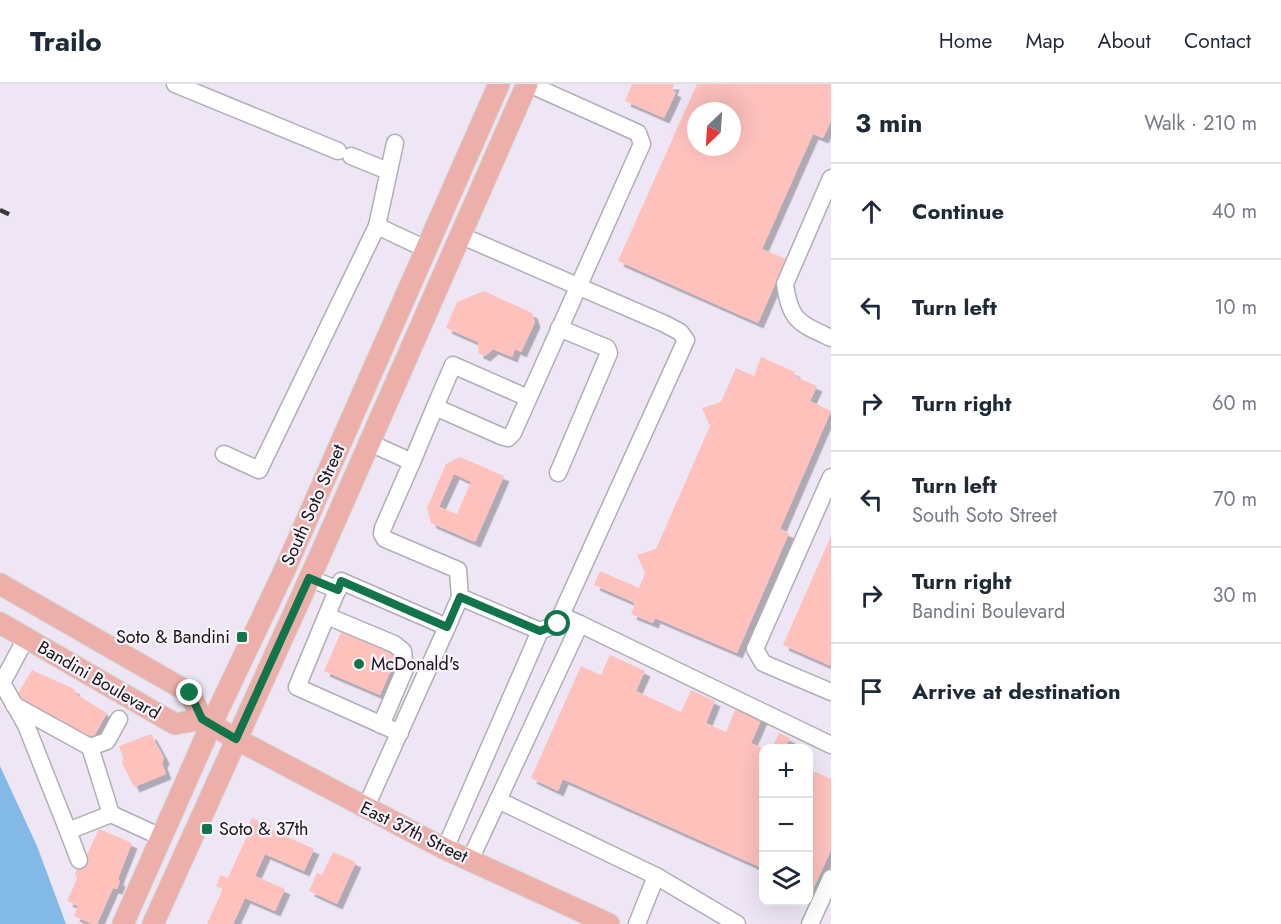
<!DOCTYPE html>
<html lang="en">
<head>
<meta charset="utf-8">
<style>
	body { margin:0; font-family:Jost,sans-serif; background:#f6f6f7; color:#1f2937 }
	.controls { position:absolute; right:18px; bottom:18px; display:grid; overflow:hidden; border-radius:12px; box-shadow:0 6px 24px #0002 }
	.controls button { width:54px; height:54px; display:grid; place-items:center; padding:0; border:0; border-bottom:2px solid #e0e1e3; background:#fff; color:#1f2937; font:30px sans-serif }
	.compass { position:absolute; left:687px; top:18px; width:54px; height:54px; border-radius:50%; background:#fff; box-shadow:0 6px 24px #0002; rotate:205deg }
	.stop { position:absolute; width:18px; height:18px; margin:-14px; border:4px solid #12744a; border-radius:50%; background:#fff }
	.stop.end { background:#12744a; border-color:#fff; box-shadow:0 2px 6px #0008 }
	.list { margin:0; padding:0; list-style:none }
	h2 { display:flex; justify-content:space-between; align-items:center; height:78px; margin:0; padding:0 24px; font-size:26px }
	h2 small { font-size:20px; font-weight:400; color:#747a83 }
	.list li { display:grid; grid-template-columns:39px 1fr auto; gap:18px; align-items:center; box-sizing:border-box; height:96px; padding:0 24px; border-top:2px solid #e0e1e3 }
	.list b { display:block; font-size:22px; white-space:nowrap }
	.list p { margin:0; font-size:20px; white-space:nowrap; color:#747a83 }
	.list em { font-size:20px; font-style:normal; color:#747a83 }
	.icon { flex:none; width:33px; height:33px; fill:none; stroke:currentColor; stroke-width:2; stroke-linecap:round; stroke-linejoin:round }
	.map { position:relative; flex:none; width:831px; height:840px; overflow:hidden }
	header { display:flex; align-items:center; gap:36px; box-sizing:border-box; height:84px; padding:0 30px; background:#fff; border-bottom:2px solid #e0e1e3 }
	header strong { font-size:28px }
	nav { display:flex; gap:33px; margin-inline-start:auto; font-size:21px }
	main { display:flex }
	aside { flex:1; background:#fff }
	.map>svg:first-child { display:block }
	.built { fill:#eee6f4; fill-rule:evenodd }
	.water { fill:#82b9e7 }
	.building { fill:#fec1bc; fill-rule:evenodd; filter:url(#shadow) }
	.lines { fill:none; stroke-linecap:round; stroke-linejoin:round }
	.minor-casing { stroke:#b1adb5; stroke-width:19 }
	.major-casing { stroke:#d5d5d5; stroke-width:23 }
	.minor { stroke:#fff; stroke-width:16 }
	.major { stroke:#edafa9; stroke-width:21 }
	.rail { stroke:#3a383b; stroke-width:4.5; stroke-dasharray:10 10; stroke-linecap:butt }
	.route { stroke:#12744a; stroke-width:8 }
	.poi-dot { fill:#12744a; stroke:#f8f3fb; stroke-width:2 }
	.labels { text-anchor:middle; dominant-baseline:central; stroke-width:4.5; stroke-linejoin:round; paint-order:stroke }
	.street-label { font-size:18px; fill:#171518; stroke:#f8f3fb }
	.poi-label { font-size:18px; fill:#171518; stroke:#f8f3fb; text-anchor:start }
</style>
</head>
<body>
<header>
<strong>Trailo</strong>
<nav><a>Home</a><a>Map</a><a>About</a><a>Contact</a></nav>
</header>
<main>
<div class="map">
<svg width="831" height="840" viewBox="0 0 831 840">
	<defs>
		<filter id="shadow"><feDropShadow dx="5.5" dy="5.5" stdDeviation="0" flood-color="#0004"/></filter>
	</defs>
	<rect width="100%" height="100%" fill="#f8f3fb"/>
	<path class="built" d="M0,0H831V840H0ZM696,27H732V63H696ZM764,664H808V818H764Z"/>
	<polygon class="water" points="0,682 37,762 66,840 0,840"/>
	<g class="building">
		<polygon points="632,0 674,0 672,6 676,8 664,34 625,17"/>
		<path d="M697,0H831V37L823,54L813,50L762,165L786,175L758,239L618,177ZM696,27H732V63H696Z"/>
		<polygon points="484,207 532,229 535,238 521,268 515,265 512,273 493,265 485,272 478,269 478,258 446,244 457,218"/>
		<polygon points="761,273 795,288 794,292 817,302 810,317 831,327 780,445 789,449 737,569 655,534 653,539 631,530 635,521 633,518 594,501 600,487 639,504 645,489 637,471 656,465 710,342 702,324 721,318 736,284 754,292"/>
		<path d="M460,373L504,392L475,458L431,439L427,424L446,380ZM454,390L471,398L457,430L439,423Z"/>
		<polygon points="831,452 831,582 783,561"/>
		<polygon points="342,546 399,568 380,611 324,587"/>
		<polygon points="610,571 645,587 636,607 681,628 691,606 715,617 706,639 726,648 737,621 763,632 751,659 764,665 764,785 563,695 558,707 531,694 581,582 601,591"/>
		<polygon points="32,586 74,605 77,611 107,629 93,654 61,639 17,611"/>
		<polygon points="779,649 790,654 785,664 772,664"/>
		<polygon points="151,650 164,674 162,679 166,690 134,703 122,679 123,673 119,662"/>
		<polygon points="808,685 831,695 831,766 808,816"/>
		<polygon points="252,734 271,742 270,745 314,765 304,787 265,770 255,792 285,805 275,827 245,814 233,840 207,840 223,805 216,802 221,791 228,794 252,741 249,739"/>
		<polygon points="99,745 132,759 119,792 118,796 120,797 117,805 113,804 97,840 92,840 74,832 78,822 67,817 77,795 75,790 80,779 84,777"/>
		<polygon points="333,768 356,778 337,820 309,807 317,789 322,791"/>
	</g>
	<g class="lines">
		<defs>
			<g id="minor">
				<polyline points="175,0 338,67"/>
				<polyline points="351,72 388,87"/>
				<path d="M831,94L785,200C790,237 799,239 831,254"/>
				<polyline points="377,142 426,165"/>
				<polyline points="435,323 453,281 528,314"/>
				<polyline points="370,359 412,378 383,444 382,450 385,455 458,486 460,513 540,547 557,540 686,256 680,248 665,240 462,152"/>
				<polyline points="224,370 259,386 377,142 395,59"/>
				<polyline points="412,378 435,323 501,352 508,354 513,349 642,60 638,49 529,0"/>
				<polyline points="558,389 609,269 607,264 559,244"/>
				<polyline points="831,393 755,565 763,579 831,608"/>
				<polyline points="309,494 338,506"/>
				<polyline points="327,532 394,560 403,567 405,585 381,641"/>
				<polyline points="580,540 831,661"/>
				<polyline points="447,543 460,513"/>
				<polyline points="26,554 2,599 26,641 68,747 111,730 161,753"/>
				<polyline points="14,621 90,663"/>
				<polyline points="498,716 656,792"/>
				<polyline points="365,725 447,543 341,497 297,603 400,649"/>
				<polyline points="111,730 90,663 107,657 119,635"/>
				<polyline points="68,747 79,776"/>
				<polyline points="445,765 540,547"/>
				<polyline points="470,776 580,540 562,532"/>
				<polyline points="637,840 656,792 737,840"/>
				<polyline points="810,840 831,794"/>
			</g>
			<g id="major">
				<polyline points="0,500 190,609 202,635 236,655 445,765 609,840"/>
				<polyline points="0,539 175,640 202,635"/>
				<polyline points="123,840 211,641 286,483 499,0"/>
				<polyline points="153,840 321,469 527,0"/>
			</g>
		</defs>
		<use href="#minor" class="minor-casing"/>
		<use href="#major" class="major-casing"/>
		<use href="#minor" class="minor"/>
		<use href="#major" class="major"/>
		<polyline class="rail" points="0,126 15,133"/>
	</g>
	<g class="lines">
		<polyline class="route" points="190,609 202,635 236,655 309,494 338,506 341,497 447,543 460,513 540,547 558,540"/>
	</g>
	<g class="poi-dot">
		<rect x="236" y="547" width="12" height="12" rx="3"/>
		<circle cx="359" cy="580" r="6"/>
		<rect x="201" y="739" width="12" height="12" rx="3"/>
	</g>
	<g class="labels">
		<g class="street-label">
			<text transform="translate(313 421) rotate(-66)">South Soto Street</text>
			<text transform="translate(99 596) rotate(30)">Bandini Boulevard</text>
			<text transform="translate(414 748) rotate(26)">East 37th Street</text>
		</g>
		<g class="poi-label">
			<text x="230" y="553" text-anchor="end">Soto &amp; Bandini</text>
			<text x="371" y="580">McDonald's</text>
			<text x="219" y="745">Soto &amp; 37th</text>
		</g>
	</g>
</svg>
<div class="controls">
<button>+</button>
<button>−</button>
<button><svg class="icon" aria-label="layers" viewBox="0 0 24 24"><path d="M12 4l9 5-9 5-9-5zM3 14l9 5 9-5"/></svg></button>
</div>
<svg class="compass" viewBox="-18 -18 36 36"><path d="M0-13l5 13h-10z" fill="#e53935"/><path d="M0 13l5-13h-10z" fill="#747a83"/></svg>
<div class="stop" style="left:558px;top:540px"></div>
<div class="stop end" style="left:190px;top:609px"></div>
</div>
<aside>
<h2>3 min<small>Walk · 210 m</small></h2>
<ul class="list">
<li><svg class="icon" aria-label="ahead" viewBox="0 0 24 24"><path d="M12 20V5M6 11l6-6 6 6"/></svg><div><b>Continue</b></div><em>40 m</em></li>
<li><svg class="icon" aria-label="left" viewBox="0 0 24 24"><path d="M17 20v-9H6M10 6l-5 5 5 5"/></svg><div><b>Turn left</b></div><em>10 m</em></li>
<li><svg class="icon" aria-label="right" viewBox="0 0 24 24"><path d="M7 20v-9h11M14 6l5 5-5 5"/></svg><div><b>Turn right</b></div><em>60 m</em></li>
<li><svg class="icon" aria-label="left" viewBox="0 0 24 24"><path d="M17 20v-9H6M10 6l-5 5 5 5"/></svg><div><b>Turn left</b><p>South Soto Street</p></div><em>70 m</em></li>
<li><svg class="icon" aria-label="right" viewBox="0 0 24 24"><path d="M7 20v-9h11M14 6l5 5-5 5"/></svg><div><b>Turn right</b><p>Bandini Boulevard</p></div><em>30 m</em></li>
<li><svg class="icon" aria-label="arrive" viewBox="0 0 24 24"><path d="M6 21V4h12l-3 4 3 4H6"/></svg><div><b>Arrive at destination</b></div></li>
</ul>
</aside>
</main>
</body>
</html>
